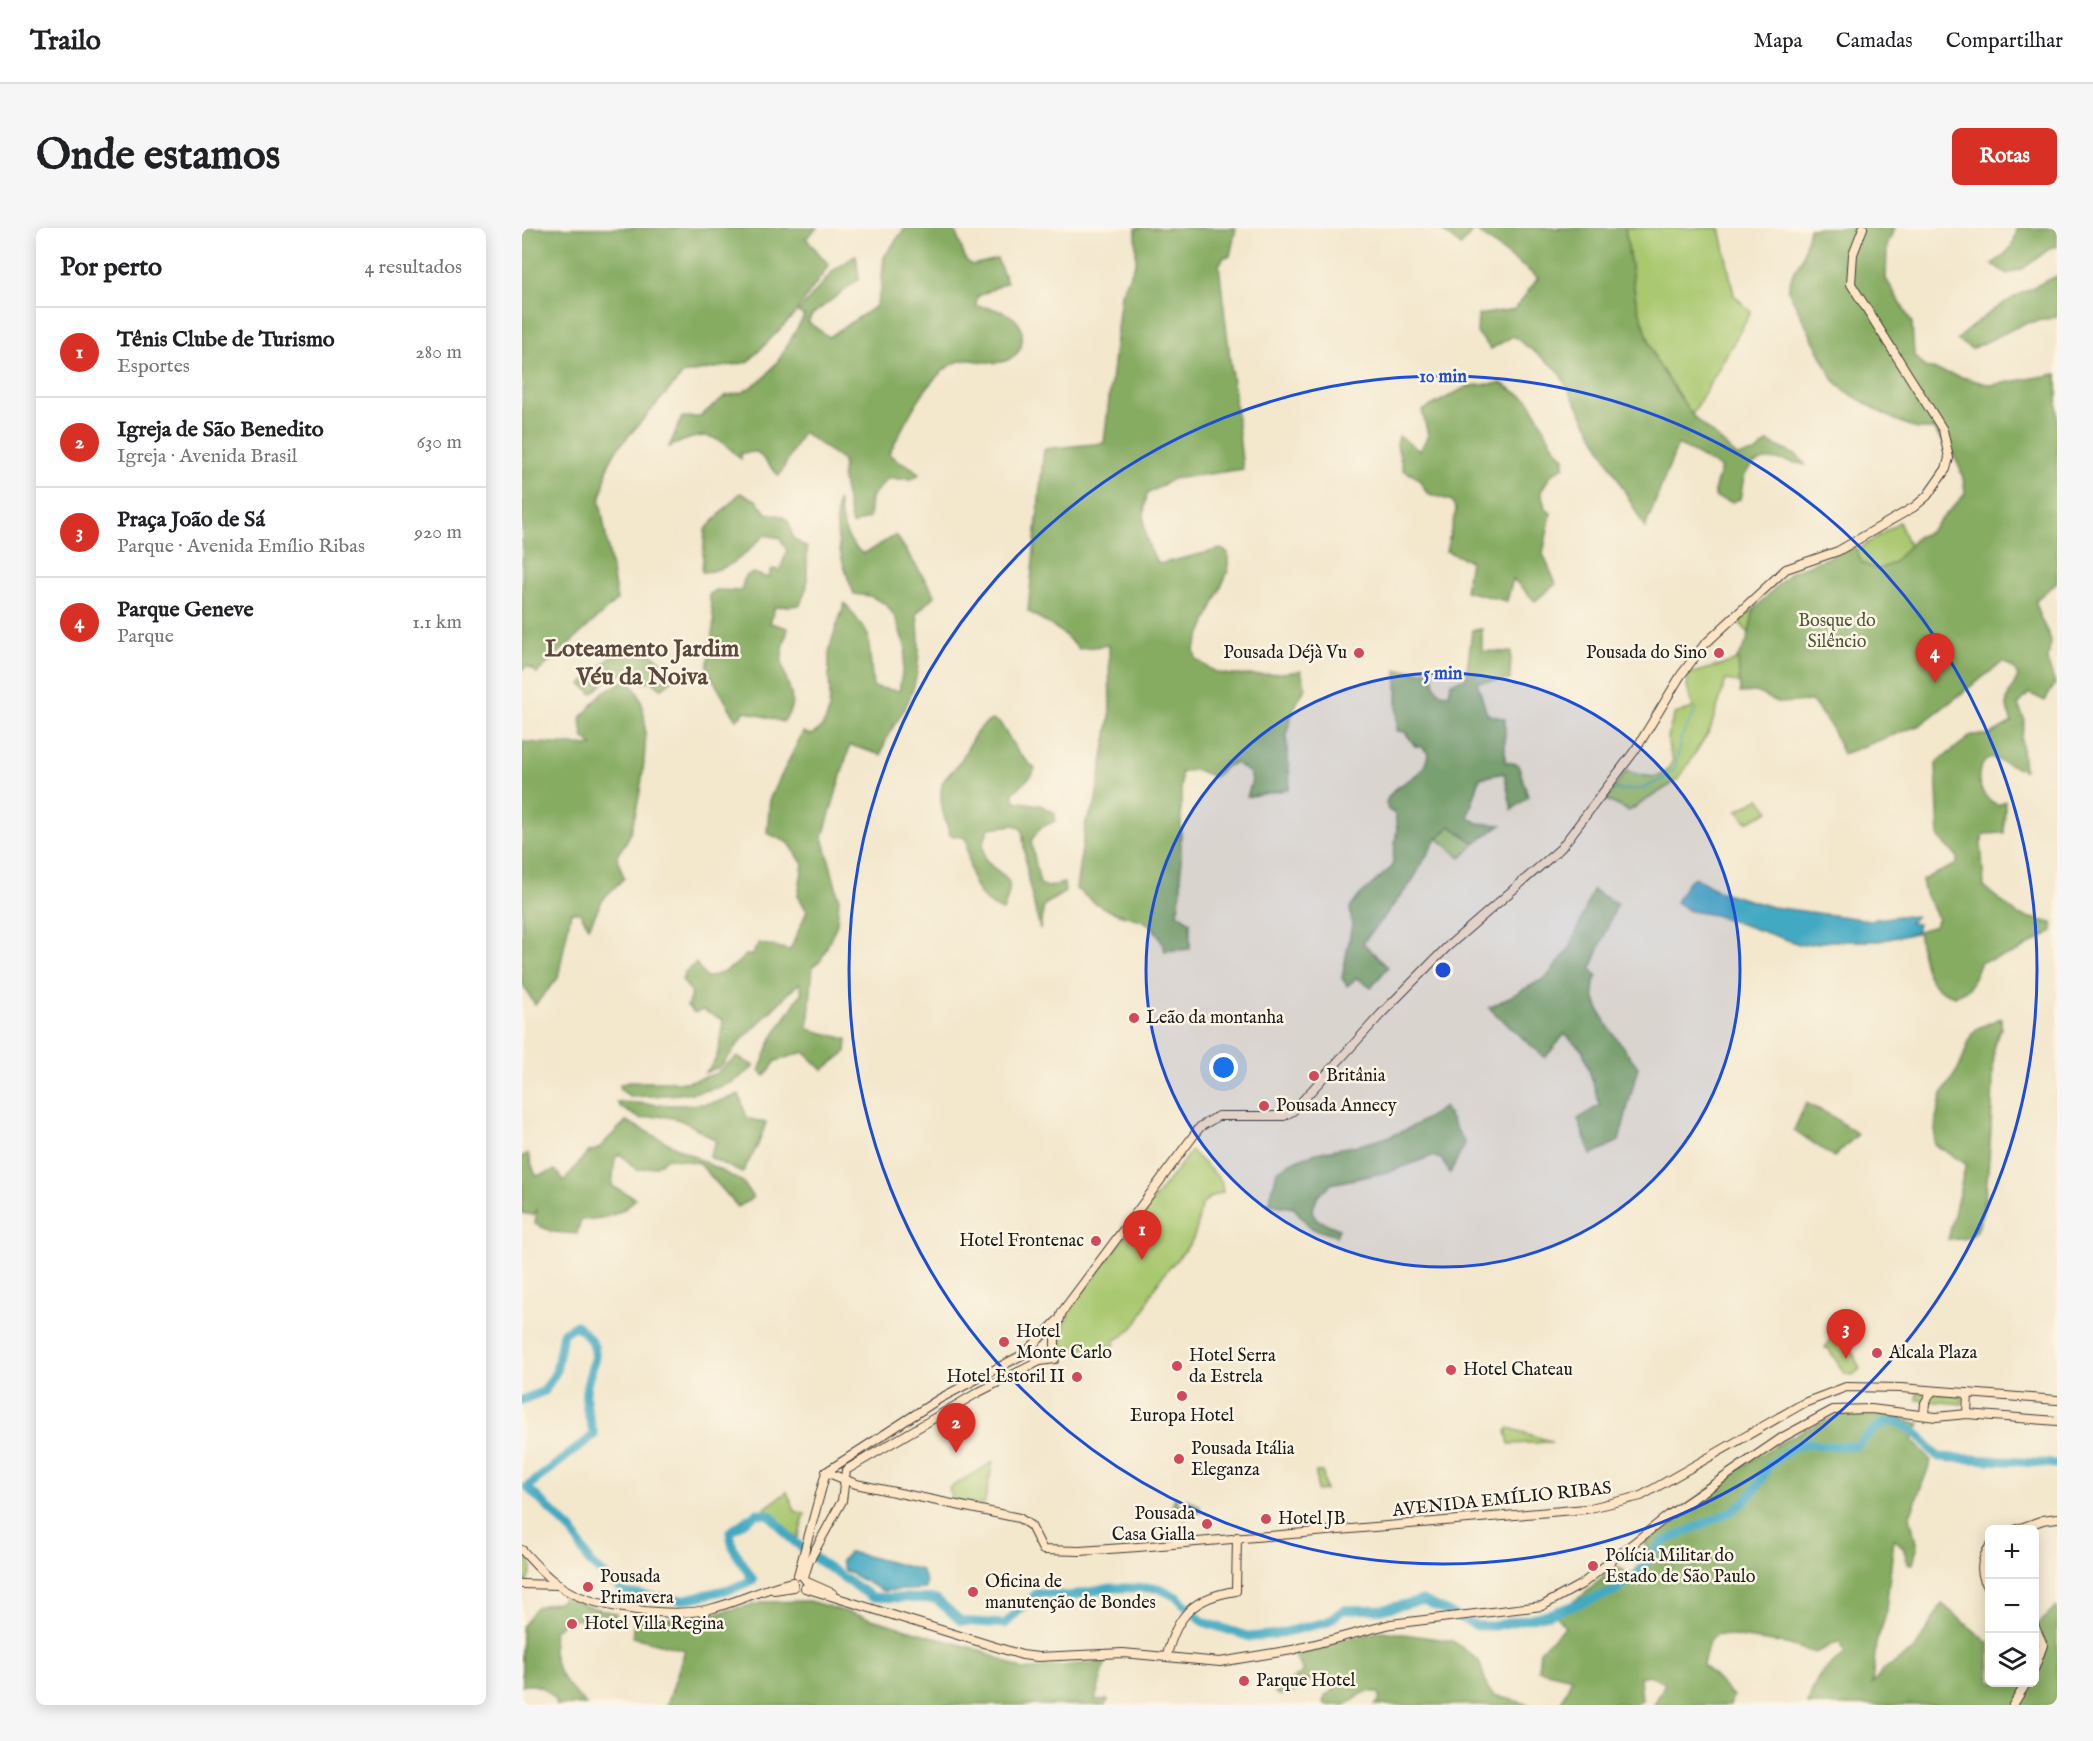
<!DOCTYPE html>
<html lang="pt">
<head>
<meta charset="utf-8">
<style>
	body { margin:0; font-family:"IM FELL English",serif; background:#f6f6f6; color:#202124 }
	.controls { position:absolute; right:18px; bottom:18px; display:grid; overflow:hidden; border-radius:9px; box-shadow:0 3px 15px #0003 }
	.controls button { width:54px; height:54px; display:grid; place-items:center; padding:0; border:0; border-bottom:2px solid #e0e0e0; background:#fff; color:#202124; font:30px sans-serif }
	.you { position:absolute; left:702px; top:840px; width:21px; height:21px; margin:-15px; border:4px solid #fff; border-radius:50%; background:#1a73e8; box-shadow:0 0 0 9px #1a73e833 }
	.badge { display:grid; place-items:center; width:39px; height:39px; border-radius:50%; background:#d93025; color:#fff; font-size:20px; font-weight:700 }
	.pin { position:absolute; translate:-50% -50px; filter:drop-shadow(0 2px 3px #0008) }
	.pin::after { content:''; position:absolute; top:32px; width:21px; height:18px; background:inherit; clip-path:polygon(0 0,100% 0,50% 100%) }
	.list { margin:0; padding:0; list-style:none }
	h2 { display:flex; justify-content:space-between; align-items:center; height:78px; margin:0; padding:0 24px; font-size:26px }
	h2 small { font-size:20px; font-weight:400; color:#757577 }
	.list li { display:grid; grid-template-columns:39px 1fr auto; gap:18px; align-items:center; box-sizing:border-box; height:90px; padding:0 24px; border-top:2px solid #e0e0e0 }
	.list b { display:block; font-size:22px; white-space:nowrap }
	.list p { margin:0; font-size:20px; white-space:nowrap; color:#757577 }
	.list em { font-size:20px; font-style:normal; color:#757577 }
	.icon { flex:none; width:33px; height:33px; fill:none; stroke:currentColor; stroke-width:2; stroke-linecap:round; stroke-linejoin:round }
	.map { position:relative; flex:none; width:1535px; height:1477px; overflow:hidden; border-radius:9px }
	header { display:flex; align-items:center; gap:36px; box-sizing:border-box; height:84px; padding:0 30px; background:#fff; border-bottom:2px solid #e0e0e0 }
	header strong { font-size:28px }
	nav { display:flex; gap:33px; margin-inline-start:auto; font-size:21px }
	.intro { display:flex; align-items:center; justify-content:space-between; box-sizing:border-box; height:144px; padding:0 36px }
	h1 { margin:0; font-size:42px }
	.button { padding:15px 27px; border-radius:9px; background:#d93025; color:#fff; font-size:21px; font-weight:700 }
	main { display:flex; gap:36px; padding:0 36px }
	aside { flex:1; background:#fff; border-radius:9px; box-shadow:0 3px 15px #0003 }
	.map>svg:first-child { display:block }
	.green { fill:#a9c870; stroke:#627246; stroke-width:1.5 }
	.forest { fill:#86ac62; stroke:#51643f; stroke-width:1.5 }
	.water { fill:#42a9c2; stroke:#2f626f; stroke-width:1.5 }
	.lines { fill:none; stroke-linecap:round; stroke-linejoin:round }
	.stream { stroke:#42a9c2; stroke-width:1.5 }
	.river { stroke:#42a9c2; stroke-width:9 }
	.secondary-casing { stroke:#3c3a36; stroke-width:10 }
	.secondary { stroke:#fee5c5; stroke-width:8 }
	.ring { fill:none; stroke:#1d4ed8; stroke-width:3 }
	.poi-dot { fill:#d1495b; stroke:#fcf5e5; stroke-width:2 }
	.labels { text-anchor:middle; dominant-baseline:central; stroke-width:5; stroke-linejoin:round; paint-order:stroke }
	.park-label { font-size:18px; fill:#4d5839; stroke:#fcf5e5 }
	.poi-label { font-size:18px; fill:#1c1c1c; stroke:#fcf5e5; text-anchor:start }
	.street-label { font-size:18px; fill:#1c1c1c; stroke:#fcf5e5 }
	.district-label { font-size:24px; font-weight:bold; fill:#5a483c; stroke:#fcf5e5 }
	.centre { fill:#1d4ed8; stroke:#fcf5e5; stroke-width:3 }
	.ring-label { font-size:18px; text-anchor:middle; font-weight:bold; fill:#1d4ed8; stroke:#fcf5e5; stroke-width:5; stroke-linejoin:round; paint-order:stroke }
</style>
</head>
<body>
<header>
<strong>Trailo</strong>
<nav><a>Mapa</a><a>Camadas</a><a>Compartilhar</a></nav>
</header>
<div class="intro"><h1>Onde estamos</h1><a class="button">Rotas</a></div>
<main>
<aside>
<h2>Por perto<small>4 resultados</small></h2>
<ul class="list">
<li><span class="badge">1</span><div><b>Tênis Clube de Turismo</b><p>Esportes</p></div><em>280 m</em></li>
<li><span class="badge">2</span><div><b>Igreja de São Benedito</b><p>Igreja · Avenida Brasil</p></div><em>630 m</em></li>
<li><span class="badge">3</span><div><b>Praça João de Sá</b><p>Parque · Avenida Emílio Ribas</p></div><em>920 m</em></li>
<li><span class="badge">4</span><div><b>Parque Geneve</b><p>Parque</p></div><em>1.1 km</em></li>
</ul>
</aside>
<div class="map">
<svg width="1535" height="1477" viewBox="0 0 1535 1477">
	<rect width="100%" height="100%" fill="#fcf5e5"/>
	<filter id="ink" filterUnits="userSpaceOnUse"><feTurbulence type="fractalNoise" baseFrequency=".0167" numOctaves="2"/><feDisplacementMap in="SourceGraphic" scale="12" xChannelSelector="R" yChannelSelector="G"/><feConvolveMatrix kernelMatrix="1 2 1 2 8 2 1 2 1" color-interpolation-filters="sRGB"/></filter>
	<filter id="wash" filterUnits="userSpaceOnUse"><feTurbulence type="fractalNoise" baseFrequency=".008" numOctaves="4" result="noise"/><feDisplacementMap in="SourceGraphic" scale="24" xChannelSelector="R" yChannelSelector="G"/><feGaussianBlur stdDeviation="1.35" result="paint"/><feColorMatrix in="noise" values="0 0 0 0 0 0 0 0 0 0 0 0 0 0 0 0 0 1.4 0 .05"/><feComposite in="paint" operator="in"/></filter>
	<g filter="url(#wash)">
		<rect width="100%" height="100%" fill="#f3e7cc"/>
		<g class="green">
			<polygon points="1103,0 1198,0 1212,67 1229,84 1170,187 1134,133 1114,73"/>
			<path d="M1377,294L1433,422L1283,465L1204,452L1188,502L1156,552L1107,583L1084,572L1104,543C1124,549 1143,556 1151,531C1143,516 1146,502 1153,486L1171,480L1165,458L1168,442L1171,445L1213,433L1232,411L1217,394L1269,349L1334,323Z"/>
			<polygon points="1238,570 1247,583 1225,594 1215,583"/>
			<polygon points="897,578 956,613 939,630 891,590"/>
			<path d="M669,923L699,952L701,964C666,975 684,991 669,1014C661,1027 648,1037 639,1050C621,1074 624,1098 593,1112V1117L541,1123L540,1103L551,1077Z"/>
			<polygon points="1314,1093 1320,1100 1338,1141 1331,1147 1323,1146 1306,1120 1303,1120 1310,1108 1308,1095"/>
			<polygon points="1395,1164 1441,1168 1440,1176 1395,1172"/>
			<polygon points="987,1200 1028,1213 1029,1214 987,1216 984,1203"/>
			<polygon points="471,1234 462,1277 431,1272 427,1260"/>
			<polygon points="794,1244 801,1244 803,1262 795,1263"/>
			<polygon points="265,1264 273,1283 283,1286 276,1310 268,1306 243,1280"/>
			<path d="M0,1324C12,1335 11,1341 4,1356L0,1355Z"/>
		</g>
		<g class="forest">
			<polygon points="0,0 295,0 284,10 307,37 271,88 226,134 161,146 95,221 87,235 78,273 95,372 15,445 5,438 0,442"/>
			<path d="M383,0H432L444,32L450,37L475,31L485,54L455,69L454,78C473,80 503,86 500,111C500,115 499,121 496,124C477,146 453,126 435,134C403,148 382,198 367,226C377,235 389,236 397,246L390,251H365L349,269L347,290L330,297L320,249L321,233L281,204L257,248L235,224L219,225V231C191,203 182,203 147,219L160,189H177L203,168L221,164L243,149L258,130L282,88L276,84L311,43L334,27L337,51L290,87L286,94L307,109L354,78L359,61L362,29Z"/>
			<path d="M614,0H714L708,28L702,29L697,37L721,241L651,251L625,266C619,292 621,315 637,336L699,321L706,325V343L672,422L674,431C680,435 687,441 694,444C711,451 760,445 779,443L784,460C773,474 763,500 765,518C766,534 769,546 767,561L725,569L730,552L727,544L713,535L705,538L692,549C680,544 671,539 659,545V664L655,685L668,694V721L643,723C631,685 616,695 586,682C574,677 564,669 554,661L564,593L573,577L588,489L587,417L557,421L538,403L506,383L522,221L582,215L599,66L614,34Z"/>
			<path d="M917,0H1103L1114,73L1134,133L1170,187L1215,228L1233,225L1246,214L1276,228L1284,237C1264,233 1234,223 1223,247C1220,254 1220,264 1218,271L1210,274L1194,270L1192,263L1199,240L1156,216L1123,300L1035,141L991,108L969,121L955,105L956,87L993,81L1016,50L952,1L939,18Z"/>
			<path d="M1287,0H1373L1365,18L1364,51L1390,95L1392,127L1403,139L1469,157L1535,146V354L1514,372C1516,402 1535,399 1525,433L1533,456L1523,473L1507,465L1496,477L1503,493L1499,510L1502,542L1468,529C1449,543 1456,569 1476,577L1483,573L1482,605L1462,606L1459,615L1462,659L1496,687L1530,695L1531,703L1491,726L1459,734L1447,760L1433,768C1400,760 1401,730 1396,703L1413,698L1416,690L1403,666L1400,652L1435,636V628L1417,610L1414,535L1450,507H1467L1490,494C1480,472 1485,469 1496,449L1492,441L1481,434L1398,497L1321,526L1309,499L1290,473L1257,475L1234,464L1218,465L1216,429L1225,414L1232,381L1269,344L1333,319L1340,335L1356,342L1371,335L1395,309L1407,304L1443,266C1442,237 1429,223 1411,201H1395L1365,188L1323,163L1311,151L1266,62L1271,45L1280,31Z"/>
			<path d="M1495,0H1535V19H1530L1502,40L1485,46L1470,36C1485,26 1493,18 1495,0Z"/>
			<path d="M1535,48V89L1501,96L1450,121L1435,112C1465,82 1497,65 1535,48Z"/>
			<polygon points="979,155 1007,172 1031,217 1042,230 1042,238 1028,248 1019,263 1023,280 1029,285 1021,326 1034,356 1013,373 991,351 985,373 943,363 948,333 924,323 934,282 930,273 905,265 896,250 881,242 875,217 877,208 898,223 906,207 900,183 946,158"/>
			<path d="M218,265L234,272L244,285L260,288L267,294L271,310L285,320V358L278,377L253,379L248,395L266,400C264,410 259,423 260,433C263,459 280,471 261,494L224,483L214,491L185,441L192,393L187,367L193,362L219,363L223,348L231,345L246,350L250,341L258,342L265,323L258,310L243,307C222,326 210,343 180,344L183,302Z"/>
			<path d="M316,271C319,294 322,311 341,326L374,307L413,367L395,385C398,414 399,442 388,469C379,492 365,501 359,527L328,517L301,609L317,671L315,696L299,732L291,738L286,801L325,811L324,824L301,842L282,824L254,833L243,848L237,843L250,810L280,764L277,755L216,816L200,838L182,845C199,833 198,811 201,792L180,782L173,785L165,778L170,765L160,752L163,744L174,735L184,750C200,746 213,740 223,727H230L237,715L268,722L285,683L276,668L281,636L267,615L245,605L248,570L281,504L289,507C320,493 302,446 308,420C311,405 318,390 323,375L346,406L351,459L377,463L384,421L373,389L364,376L348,368L332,366C319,334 311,305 316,271Z"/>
			<path d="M960,401V423L989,424L988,452L955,454L965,486L983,491V534L996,536L1006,569L990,582L982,545L958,550L946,589L956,595L979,597L953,615L928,598L913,613L889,655L841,715L866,739L849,760L835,750L825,758L820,750L830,697L828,680L838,667L870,639L875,601L873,586L866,582L864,574C873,551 903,554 906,525L900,519L893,518L883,504L875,503V442L901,443L910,441L913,458L918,465L927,466L929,455L944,450L950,402Z"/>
			<path d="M103,420C131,420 136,430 154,449L139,461L129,453L120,455C96,437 90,448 70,466L59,456L96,423Z"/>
			<path d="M103,452C139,469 118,571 109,603C107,612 99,620 95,628L102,650L81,671L67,699L58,685L49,684L36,750L13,777L0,755V514L71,518L61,509L59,490L81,464Z"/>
			<path d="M470,492L478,495L495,523L513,541L509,548L491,565L493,573L518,577L533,585V593L518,600L509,613L518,656L526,659L542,655L543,664L522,677L518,701L506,652L500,601L492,597L467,600L461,615L463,632C485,654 495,645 481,683C448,671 447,639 444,610L428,607C423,591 416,574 420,557C422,549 429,545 434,539C448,522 449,501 470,492Z"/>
			<path d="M1071,662L1095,676L1069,741L1075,748C1059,772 1101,818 1116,839L1097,913L1069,927L1056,891L1078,877L1061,823L1043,806L1023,830L967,780L1025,749L1048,720Z"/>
			<path d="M1479,790V800L1472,816C1471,846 1469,987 1453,1005C1447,1012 1435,1011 1426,1012L1444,936L1412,916L1414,890L1420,866L1438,838L1450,805L1456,800Z"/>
			<path d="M215,829L232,838C202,870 150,866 109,869L97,861L98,857L106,854H165L193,846Z"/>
			<path d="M217,866L225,890L244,895L236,917L220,945L187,929L194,913C168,896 151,882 119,891L99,880L95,874C134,875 181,884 217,866Z"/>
			<polygon points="1284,875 1308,887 1336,906 1312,929 1272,902"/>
			<path d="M922,879L943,916L928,945L919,931L910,928L870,943L809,956L796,968L790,983L794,991L817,1001L814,1008L789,1000L772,980L747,976L755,943C790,919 817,924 856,912C881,905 900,894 922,879Z"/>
			<path d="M104,893L221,954L231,970L216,979L177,935L146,930L134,938L115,942L98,926L93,930L90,958L113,970C103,987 77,992 59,992L55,1006L31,1004L13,996L15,982L11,987L0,985V928L6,926L14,948L33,942L42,953L65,925L76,921Z"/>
			<path d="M1326,1184L1361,1185L1398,1196L1390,1212L1409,1233L1388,1288L1395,1320L1391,1336L1386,1335L1381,1319L1372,1311L1363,1390L1354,1415L1350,1456L1361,1442L1393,1421L1420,1376L1467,1415L1468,1454H1512L1513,1399L1535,1379V1477H1286C1292,1449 1300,1442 1323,1426L1318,1413L1293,1425L1265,1416L1196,1406L1187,1413L1181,1437L1211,1468L1208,1477H1132L1143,1455L1126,1447L1118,1449L1120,1472L1112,1477L1095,1475L1092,1477H1038L1050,1450L1016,1442L1018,1422L1043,1399L1031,1385L1060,1368L1094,1338L1109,1347L1125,1329L1123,1311C1186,1261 1249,1211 1326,1184Z"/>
			<polygon points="653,1270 659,1279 665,1271 678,1278 677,1285 663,1291 655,1287 650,1278"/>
			<path d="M43,1366L64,1378L94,1385L92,1390L45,1392L32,1403C26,1437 42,1454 64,1477H33L34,1473C24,1462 16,1453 0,1458V1398L14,1379L39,1373Z"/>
			<polygon points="287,1373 461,1423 501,1442 584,1433 573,1472 586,1472 583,1477 145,1477 163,1422 110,1409 113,1389 166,1391 244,1374"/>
			<path d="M860,1403L931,1413L957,1433L966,1461L972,1467L1009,1477H852L857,1473L858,1466C840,1458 837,1472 823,1477C817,1477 808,1477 803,1477L801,1474L804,1467L812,1462L813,1454L808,1447C788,1444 787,1456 772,1464C768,1466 762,1466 757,1467L753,1464L782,1443L773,1428L798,1417Z"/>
		</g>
		<g class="water">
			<polygon points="1173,649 1196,663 1250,679 1348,692 1377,688 1394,689 1387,695 1396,696 1394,705 1357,713 1309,713 1280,717 1192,687 1168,683 1154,674 1166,653"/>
			<polygon points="328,1324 399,1342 404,1354 403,1361 361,1363 322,1342 319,1333"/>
		</g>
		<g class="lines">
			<polyline class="stream" points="1094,562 1119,561 1141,551 1153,541 1159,510 1175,480"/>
			<path class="river" d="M0,1172L22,1163L34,1144L41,1105L54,1097C87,1125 68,1131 64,1164C62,1177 69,1194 72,1207L5,1259L51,1304L68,1335L104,1365L160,1372L212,1360L231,1352L211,1320L208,1304L235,1285L248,1287L268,1310L294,1331L350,1369L414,1371L439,1393L483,1396L515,1365L547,1368L589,1360H636L655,1369L681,1394L728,1409L755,1406L805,1394L821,1382L863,1381L901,1372L955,1398H972L1027,1386L1093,1363L1119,1343L1139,1315L1210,1283L1222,1274L1238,1255L1247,1237L1271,1219L1289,1215L1299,1218H1335C1356,1197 1366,1183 1394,1205C1403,1212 1407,1223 1417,1229L1535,1236"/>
		</g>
	</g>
	<g filter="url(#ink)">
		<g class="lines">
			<defs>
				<g id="secondary">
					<polyline points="1445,1186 1446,1165"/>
					<polyline points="1402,1187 1403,1175 1410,1163"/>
					<polyline points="304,1244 334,1256 497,1290 509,1298 521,1322 558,1323 616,1319 1064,1281 1119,1268 1282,1175 1324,1159 1379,1160 1535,1172"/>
					<polyline points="304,1244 417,1171 502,1126 535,1093"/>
					<polyline points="1493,1302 1521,1292 1535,1290"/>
					<path d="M1468,1318C1458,1332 1457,1348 1468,1361"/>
					<path d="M0,1322C13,1336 27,1352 44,1362C76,1381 152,1390 188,1381C216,1374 242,1360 271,1354"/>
					<polyline points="276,1347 304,1244"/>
					<polyline points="280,1347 285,1354 310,1365"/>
					<polyline points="282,1349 287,1333 320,1273 324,1242 455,1165 518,1133 533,1131 533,1106 540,1084 678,899 696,888 762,888 771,883 859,786 924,720 1039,620 1114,521 1159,447 1182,417 1264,341 1316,323 1392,279 1405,268 1424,241 1427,230 1421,202 1329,56 1331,26 1341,0"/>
					<polyline points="0,1356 36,1357"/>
					<polyline points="283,1360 500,1427 516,1429 601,1425 698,1434 770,1422 869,1396 1020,1378 1060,1356 1147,1287 1261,1209 1311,1182 1349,1181 1414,1189 1445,1186 1535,1193"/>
					<polyline points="252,1362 272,1359"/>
					<polyline points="1512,1397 1521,1417 1512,1442"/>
					<path d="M645,1427C655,1387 672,1369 714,1363L715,1309"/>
					<polyline points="1491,1477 1505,1454"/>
				</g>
			</defs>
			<use href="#secondary" class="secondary-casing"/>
			<use href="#secondary" class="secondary"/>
		</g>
	</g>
	<circle cx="921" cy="742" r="297" fill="#1d4ed8" fill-opacity=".12"/>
	<g class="ring">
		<circle cx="921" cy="742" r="297"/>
		<circle cx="921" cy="742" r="594"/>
	</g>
	<g class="poi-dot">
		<circle cx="837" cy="425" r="6"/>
		<circle cx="1197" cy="425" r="6"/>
		<circle cx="612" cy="790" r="6"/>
		<circle cx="792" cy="848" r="6"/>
		<circle cx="742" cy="878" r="6"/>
		<circle cx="574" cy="1013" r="6"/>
		<circle cx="482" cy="1114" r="6"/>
		<circle cx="1355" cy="1125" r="6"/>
		<circle cx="655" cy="1138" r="6"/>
		<circle cx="929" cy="1142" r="6"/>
		<circle cx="555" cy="1149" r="6"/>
		<circle cx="660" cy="1168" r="6"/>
		<circle cx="657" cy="1231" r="6"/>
		<circle cx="744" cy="1291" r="6"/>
		<circle cx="685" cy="1296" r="6"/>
		<circle cx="1071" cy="1338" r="6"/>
		<circle cx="66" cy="1359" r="6"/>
		<circle cx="451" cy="1364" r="6"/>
		<circle cx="50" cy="1396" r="6"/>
		<circle cx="722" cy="1453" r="6"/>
	</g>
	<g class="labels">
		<g class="park-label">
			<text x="1315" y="393">Bosque do<tspan x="1315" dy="21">Silêncio</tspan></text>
		</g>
		<g class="poi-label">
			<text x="825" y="425" text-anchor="end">Pousada Déjà Vu</text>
			<text x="1185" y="425" text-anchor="end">Pousada do Sino</text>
			<text x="624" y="790">Leão da montanha</text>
			<text x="804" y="848">Britânia</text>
			<text x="754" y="878">Pousada Annecy</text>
			<text x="562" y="1013" text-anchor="end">Hotel Frontenac</text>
			<text x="494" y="1104">Hotel<tspan x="494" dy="21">Monte Carlo</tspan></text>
			<text x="1367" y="1125">Alcala Plaza</text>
			<text x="667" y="1128">Hotel Serra<tspan x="667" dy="21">da Estrela</tspan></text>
			<text x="941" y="1142">Hotel Chateau</text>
			<text x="543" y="1149" text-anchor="end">Hotel Estoril II</text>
			<text x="660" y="1188" text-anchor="middle">Europa Hotel</text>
			<text x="669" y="1221">Pousada Itália<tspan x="669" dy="21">Eleganza</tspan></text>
			<text x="673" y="1286" text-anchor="end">Pousada<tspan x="673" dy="21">Casa Gialla</tspan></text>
			<text x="756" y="1291">Hotel JB</text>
			<text x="1083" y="1328">Polícia Militar do<tspan x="1083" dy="21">Estado de São Paulo</tspan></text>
			<text x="78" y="1349">Pousada<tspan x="78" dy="21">Primavera</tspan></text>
			<text x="463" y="1354">Oficina de<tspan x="463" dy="21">manutenção de Bondes</tspan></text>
			<text x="62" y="1396">Hotel Villa Regina</text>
			<text x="734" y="1453">Parque Hotel</text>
		</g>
		<g class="street-label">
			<text transform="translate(980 1272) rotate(-6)">AVENIDA EMÍLIO RIBAS</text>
		</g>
		<g class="district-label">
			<text x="120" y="421">Loteamento Jardim<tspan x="120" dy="28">Véu da Noiva</tspan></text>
		</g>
	</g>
	<circle cx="921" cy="742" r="9" class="centre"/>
	<g class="ring-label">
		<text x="921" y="154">10 min</text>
		<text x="921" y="451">5 min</text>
	</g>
</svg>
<div class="controls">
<button>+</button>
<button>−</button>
<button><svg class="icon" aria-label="layers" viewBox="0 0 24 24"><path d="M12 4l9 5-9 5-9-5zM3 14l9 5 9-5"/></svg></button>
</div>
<div class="you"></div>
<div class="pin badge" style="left:620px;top:1032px">1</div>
<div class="pin badge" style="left:434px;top:1225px">2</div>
<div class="pin badge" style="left:1324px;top:1131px">3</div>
<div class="pin badge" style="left:1413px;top:455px">4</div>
</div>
</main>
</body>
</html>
